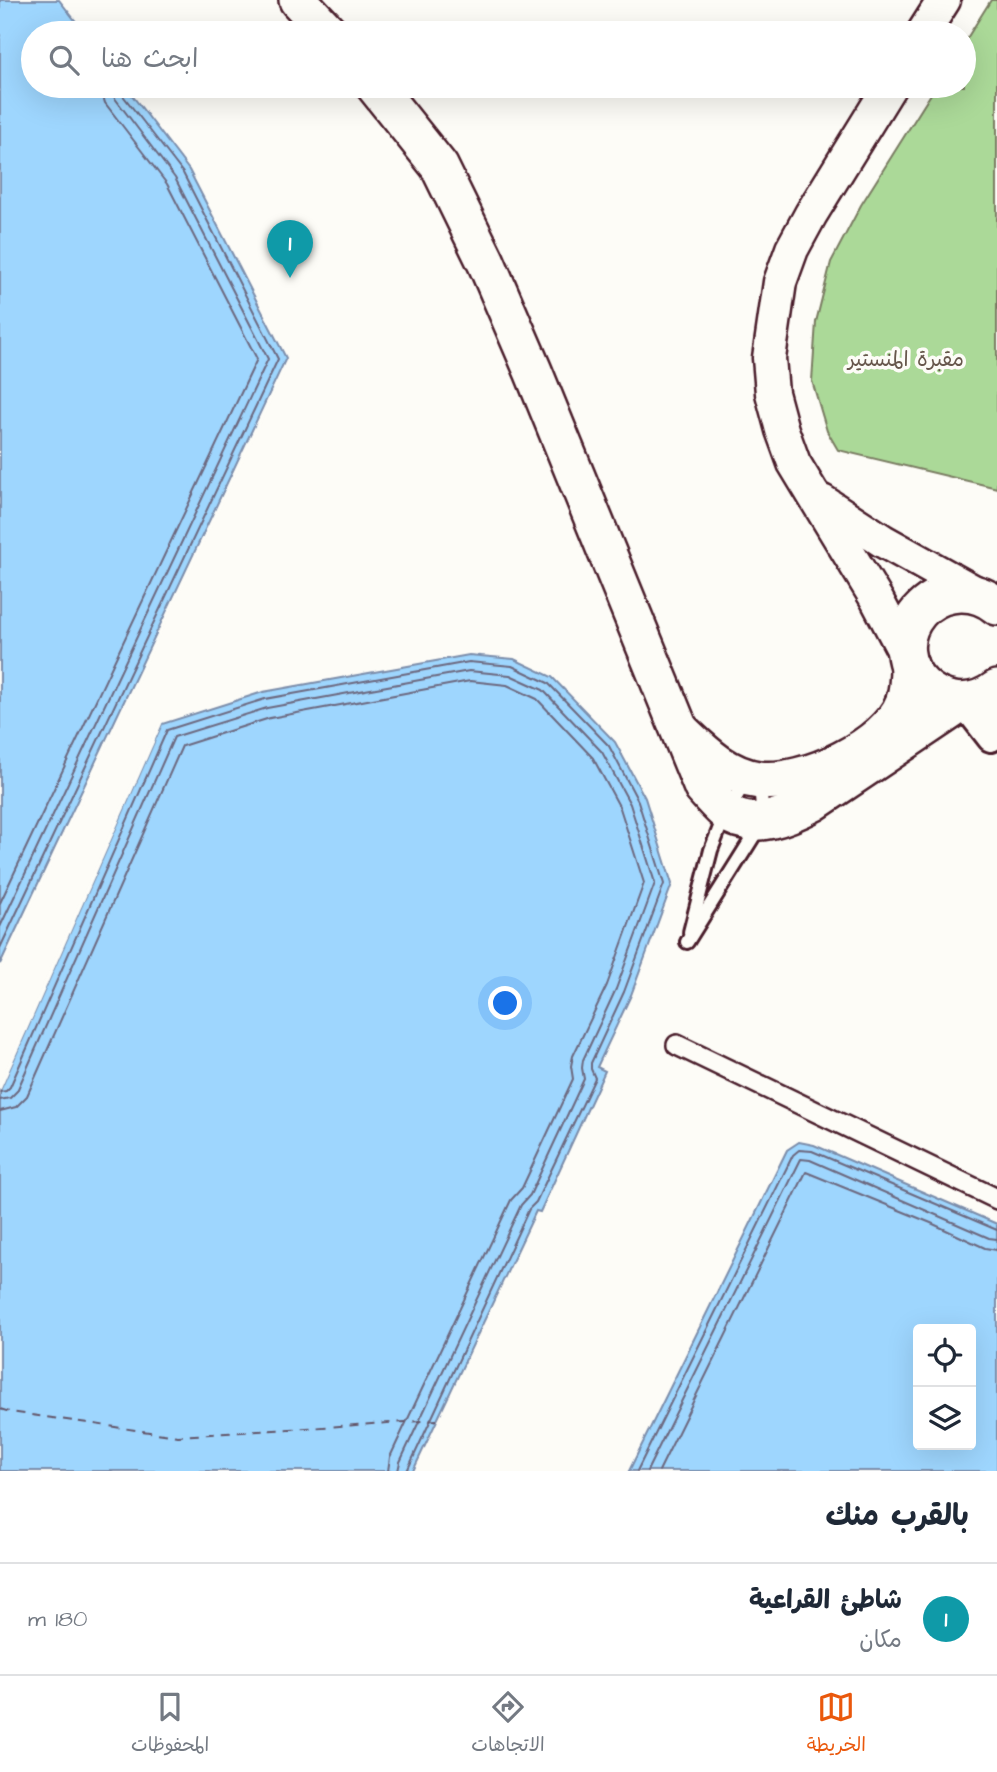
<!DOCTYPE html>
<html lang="ar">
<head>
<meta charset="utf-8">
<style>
	body { margin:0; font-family:"Architects Daughter","Playpen Sans Arabic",sans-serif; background:#f6f6f7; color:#1f2937; direction:rtl }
	.controls { position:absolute; right:21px; bottom:21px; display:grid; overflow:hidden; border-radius:7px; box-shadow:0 7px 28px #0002 }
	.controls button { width:63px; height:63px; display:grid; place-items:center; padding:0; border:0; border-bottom:2px solid #e0e1e3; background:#fff; color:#1f2937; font:35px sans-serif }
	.you { position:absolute; left:506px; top:1004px; width:24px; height:24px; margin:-18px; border:5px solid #fff; border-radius:50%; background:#1a73e8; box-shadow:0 0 0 10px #1a73e833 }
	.badge { display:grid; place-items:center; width:46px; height:46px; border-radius:50%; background:#ea580c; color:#fff; font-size:23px; font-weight:700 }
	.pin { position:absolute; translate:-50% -58px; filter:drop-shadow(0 2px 4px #0008) }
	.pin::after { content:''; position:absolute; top:37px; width:24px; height:21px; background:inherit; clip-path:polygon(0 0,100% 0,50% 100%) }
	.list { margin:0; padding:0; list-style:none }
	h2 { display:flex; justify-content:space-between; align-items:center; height:91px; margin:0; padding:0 28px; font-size:30px }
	h2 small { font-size:23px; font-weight:400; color:#747a83 }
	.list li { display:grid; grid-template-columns:46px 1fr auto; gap:21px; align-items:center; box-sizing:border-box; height:112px; padding:0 28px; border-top:2px solid #e0e1e3 }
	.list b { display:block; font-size:26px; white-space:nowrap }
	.list p { margin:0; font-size:23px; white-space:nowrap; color:#747a83 }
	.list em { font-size:23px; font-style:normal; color:#747a83 }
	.icon { flex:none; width:38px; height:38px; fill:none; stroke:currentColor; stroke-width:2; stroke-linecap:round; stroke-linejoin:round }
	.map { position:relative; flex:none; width:997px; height:1471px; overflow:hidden; direction:ltr }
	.search { position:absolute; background:#fff; box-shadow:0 7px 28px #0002; left:21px; right:21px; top:21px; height:77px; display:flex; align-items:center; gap:18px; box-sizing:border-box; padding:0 24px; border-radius:38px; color:#747a83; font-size:26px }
	.sheet { height:203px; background:#fff }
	nav { display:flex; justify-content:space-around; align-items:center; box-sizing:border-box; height:98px; border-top:2px solid #e0e1e3; background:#fff; font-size:19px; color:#747a83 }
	nav a { display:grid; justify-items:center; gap:4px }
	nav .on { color:#ea580c }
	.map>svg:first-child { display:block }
	.green { fill:#abd998; stroke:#7a7c62; stroke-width:2 }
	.water { fill:#9ed6fe; stroke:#7c8daa; stroke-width:2; fill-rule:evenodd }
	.pier { fill:#fdfcf7 }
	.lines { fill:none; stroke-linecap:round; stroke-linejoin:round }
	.shore { stroke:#6c687f; stroke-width:2 }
	.ferry { stroke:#63566a; stroke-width:2; stroke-dasharray:9 7; stroke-linecap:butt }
	.service-casing { stroke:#4a1f2b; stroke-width:18 }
	.pedestrian-casing { stroke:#4a1f2b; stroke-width:24 }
	.minor-casing { stroke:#4a1f2b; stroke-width:32 }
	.tertiary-casing { stroke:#4a1f2b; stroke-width:37 }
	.secondary-casing { stroke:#4a1f2b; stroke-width:42 }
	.service { stroke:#fdfcf7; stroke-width:12 }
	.pedestrian { stroke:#fdfcf7; stroke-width:19 }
	.minor { stroke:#fdfcf7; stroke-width:26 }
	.tertiary { stroke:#fdfcf7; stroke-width:32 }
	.secondary { stroke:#fdfcf7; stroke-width:37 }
	.labels { text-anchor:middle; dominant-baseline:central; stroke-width:7; stroke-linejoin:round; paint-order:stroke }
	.park-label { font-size:21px; fill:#67574c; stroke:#fdfcf7 }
</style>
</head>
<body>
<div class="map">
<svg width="997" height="1471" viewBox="0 0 997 1471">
	<rect width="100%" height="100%" fill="#fdfcf7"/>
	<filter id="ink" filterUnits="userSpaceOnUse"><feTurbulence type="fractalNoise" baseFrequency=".0143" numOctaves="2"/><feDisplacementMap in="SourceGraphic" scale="14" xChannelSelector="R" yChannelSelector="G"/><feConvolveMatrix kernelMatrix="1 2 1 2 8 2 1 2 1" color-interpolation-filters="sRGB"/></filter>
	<g filter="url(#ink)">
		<polygon class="green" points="991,0 997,0 997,488 838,450 827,431 812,381 816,322 831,262 861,205 936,86 964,86 964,43"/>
		<g class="water">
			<polygon points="0,0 59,0 85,33 33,33 33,86 125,86 189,170 286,358 0,964"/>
			<polygon points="469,655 514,659 552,677 615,742 645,798 672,884 631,995 597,1067 605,1071 540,1212 536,1211 413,1471 0,1471 0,1091 162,724 263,692"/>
			<path d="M799,1142L814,1145L997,1224V1471H629L787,1150ZM971,1329V1445H918V1329Z"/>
		</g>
		<g class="pier">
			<polygon points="289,355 290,360 3,966 0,968"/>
			<polygon points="163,720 162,724 0,1091 0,1083 159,723"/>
		</g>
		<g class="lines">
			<g class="shore">
				<polyline points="0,903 257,359 167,184 105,103 100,86"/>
				<polyline points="0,927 268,359 175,178 114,97 111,86"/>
				<polyline points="0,948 278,359 183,173 121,93 120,86"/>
				<polyline points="0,1092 6,1091 10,1087 167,730 265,699 469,662 512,666 548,683 609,746 638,801 664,884 624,992 591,1063 591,1069 595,1078 536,1202 529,1209 407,1471"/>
				<polyline points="0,1100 10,1098 17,1091 174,737 267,708 469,671 510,675 543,690 602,752 630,804 655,883 616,989 583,1060 582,1068 584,1079 530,1195 521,1205 400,1462 398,1471"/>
				<polyline points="0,1111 16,1107 27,1096 182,746 270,718 470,681 507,685 537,699 593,758 620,808 644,883 607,985 573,1056 571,1066 573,1079 522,1188 511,1200 390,1457 388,1471"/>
				<polyline points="637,1471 793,1155 799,1150 812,1151 997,1230"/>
				<polyline points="647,1471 801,1159 810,1160 989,1238 997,1239"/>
				<polyline points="659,1471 806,1172 931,1223 985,1248 997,1250"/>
			</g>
			<polyline class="ferry" points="0,1409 10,1412 178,1436 437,1420"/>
			<defs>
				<g id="service">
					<polyline points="690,932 711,850 726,812 747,780"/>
					<polyline points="687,942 763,821 760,782"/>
				</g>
				<polyline id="pedestrian" points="677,1045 997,1199"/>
				<polyline id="minor" points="963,702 991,738 997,697"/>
				<g id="tertiary">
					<polyline points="923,33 944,0"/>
					<polyline points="890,86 811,214 792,249 780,282 769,358 772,393 782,430 794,463 877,600 906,655"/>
					<polyline points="822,501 883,541 980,595"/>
				</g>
				<g id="secondary">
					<polyline points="298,0 329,33"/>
					<path d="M375,86L439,166L486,262L533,371L703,788C710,796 718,805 726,812C753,832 789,815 814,802L963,702"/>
					<path d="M997,606C984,595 968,591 951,594C938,596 928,602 919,612C876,663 944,730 997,689"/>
					<path d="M682,732C704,753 727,776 759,780C804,786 888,746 904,703C909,691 909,678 909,665"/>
				</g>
			</defs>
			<use href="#service" class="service-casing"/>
			<use href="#pedestrian" class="pedestrian-casing"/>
			<use href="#minor" class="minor-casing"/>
			<use href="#tertiary" class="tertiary-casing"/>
			<use href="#secondary" class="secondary-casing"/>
			<use href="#service" class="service"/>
			<use href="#pedestrian" class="pedestrian"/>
			<use href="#minor" class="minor"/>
			<use href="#tertiary" class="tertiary"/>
			<use href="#secondary" class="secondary"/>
		</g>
	</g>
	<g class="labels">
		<g class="park-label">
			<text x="906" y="359">مقبرة المنستير</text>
		</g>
	</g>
</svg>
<div class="controls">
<button><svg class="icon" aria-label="locate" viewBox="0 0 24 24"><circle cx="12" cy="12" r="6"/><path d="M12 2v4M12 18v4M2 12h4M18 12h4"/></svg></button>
<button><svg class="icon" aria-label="layers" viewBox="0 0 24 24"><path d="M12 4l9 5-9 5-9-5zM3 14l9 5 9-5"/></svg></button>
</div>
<div class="you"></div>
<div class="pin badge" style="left:290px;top:278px;background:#0f9aa8">1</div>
<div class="search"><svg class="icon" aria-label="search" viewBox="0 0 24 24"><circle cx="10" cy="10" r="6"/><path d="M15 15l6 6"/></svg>ابحث هنا</div>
</div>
<section class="sheet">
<h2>بالقرب منك<small></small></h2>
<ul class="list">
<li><span class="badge" style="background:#0f9aa8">1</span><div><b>شاطئ القراعية</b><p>مكان</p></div><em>180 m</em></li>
</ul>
</section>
<nav>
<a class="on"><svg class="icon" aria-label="map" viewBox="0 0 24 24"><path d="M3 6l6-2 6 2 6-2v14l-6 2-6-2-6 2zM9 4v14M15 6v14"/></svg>الخريطة</a>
<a><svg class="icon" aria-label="directions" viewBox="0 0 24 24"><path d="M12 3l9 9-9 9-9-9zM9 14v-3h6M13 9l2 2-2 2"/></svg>الاتجاهات</a>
<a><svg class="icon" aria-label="saved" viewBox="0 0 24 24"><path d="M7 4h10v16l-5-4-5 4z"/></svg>المحفوظات</a>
</nav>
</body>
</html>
